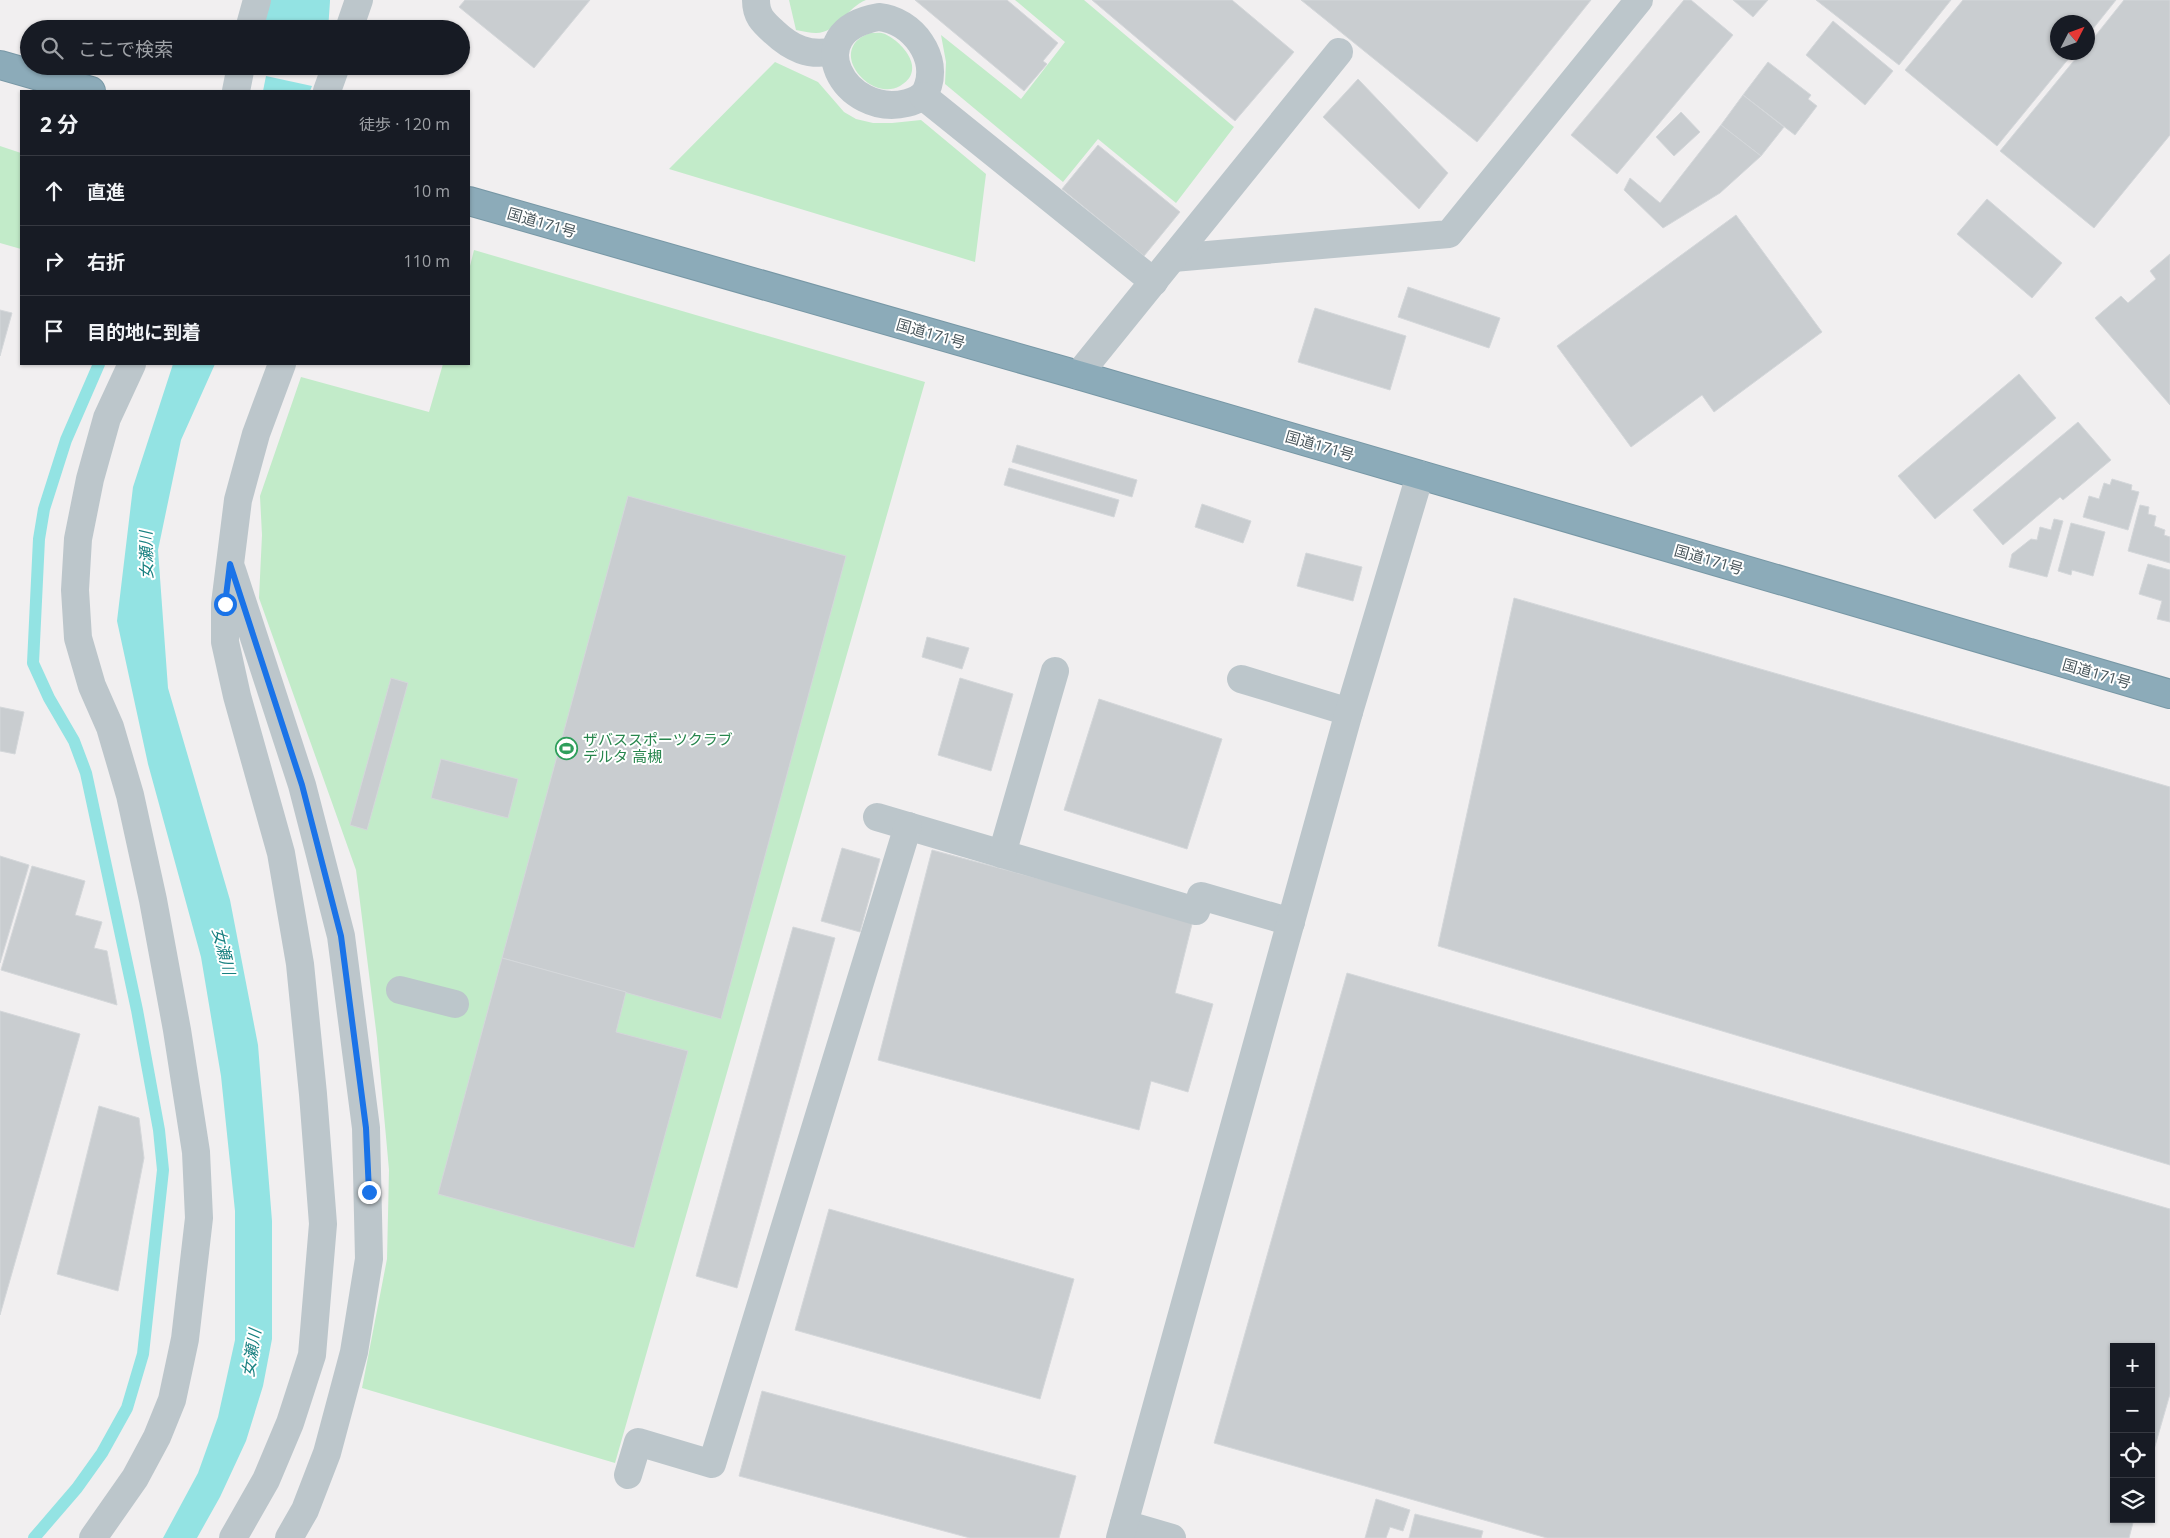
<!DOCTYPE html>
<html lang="ja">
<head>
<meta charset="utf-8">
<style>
	body { margin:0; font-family:"Open Sans","Noto Sans JP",sans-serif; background:#242831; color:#f1f3f6 }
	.controls { position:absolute; right:15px; bottom:15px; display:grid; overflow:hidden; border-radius:0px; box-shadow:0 1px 4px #0004 }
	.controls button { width:45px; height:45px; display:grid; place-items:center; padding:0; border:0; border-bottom:1px solid #363941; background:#171b24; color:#f1f3f6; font:25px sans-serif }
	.compass { position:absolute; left:2050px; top:15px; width:45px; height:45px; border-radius:50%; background:#171b24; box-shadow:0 1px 4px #0004; rotate:48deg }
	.stop { position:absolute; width:15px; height:15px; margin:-11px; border:4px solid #1a73e8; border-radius:50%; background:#fff }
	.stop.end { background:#1a73e8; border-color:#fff; box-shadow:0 1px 5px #0008 }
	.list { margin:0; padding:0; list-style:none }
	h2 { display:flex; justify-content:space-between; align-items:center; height:65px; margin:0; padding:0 20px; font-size:21px }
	h2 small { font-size:16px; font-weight:400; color:#9ea1a6 }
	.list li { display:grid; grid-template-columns:32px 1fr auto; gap:15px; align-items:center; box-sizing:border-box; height:70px; padding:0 20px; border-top:1px solid #363941 }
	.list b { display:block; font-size:19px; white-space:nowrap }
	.list em { font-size:16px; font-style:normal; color:#9ea1a6 }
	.icon { flex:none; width:28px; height:28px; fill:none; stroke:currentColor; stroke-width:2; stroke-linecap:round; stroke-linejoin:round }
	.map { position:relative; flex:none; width:2170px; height:1538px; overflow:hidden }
	.search { position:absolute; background:#171b24; box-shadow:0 1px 4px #0004; left:20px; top:20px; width:450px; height:55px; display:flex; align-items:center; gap:12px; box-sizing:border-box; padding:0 18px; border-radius:28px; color:#9ea1a6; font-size:19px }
	.panel { position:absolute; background:#171b24; box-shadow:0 1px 4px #0004; left:20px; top:90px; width:450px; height:275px; border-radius:0px }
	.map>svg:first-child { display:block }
	.green { fill:#c2ebc9 }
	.water { fill:#93e3e3 }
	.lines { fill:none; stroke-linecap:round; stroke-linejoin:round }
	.stream { stroke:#93e3e3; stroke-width:12 }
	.river { stroke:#93e3e3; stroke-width:72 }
	.building { fill:#c9cdd0; stroke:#d4d7da }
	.highway-casing { stroke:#7797a5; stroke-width:30 }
	.minor { stroke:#bcc6cb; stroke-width:28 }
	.highway { stroke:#8cabb9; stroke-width:28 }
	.route { stroke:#1a73e8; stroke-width:6 }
	.labels { text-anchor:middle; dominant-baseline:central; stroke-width:4; stroke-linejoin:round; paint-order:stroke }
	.street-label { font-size:15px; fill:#49565b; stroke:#fff }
	.leisure-label { font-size:15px; fill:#27864d; stroke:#fff; text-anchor:start }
	.water-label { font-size:16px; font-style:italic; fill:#188080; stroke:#fff }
</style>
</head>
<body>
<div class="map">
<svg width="2170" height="1538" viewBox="0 0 2170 1538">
	<rect width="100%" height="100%" fill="#f1eff0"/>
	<g class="green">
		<path d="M789,0H866C847,7 838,33 816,33C810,33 803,31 796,30Z"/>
		<polygon points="1015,0 1084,0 1234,127 1176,203 1098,139 1063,182 945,84 946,62 941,35 1021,99 1065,42"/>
		<path d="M870,33C875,33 881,32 885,34C904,43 927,71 900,86C870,103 825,49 870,33Z"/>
		<polygon points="775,62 818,82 844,112 856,119 873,123 892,123 921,120 986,174 975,262 669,169"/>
		<polygon points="0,146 21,153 21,249 0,243"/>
		<polygon points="474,250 925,382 615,1463 362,1388 387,1259 389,1170 377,1038 356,870 259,598 262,535 260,496 301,377 429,412 443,364 469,364 469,270"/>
	</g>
	<g class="water">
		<polygon points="266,76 312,86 310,91 263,91"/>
		<polygon points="173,364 215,364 181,440 158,550 168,688 230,900 258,1045 272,1221 272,1339 263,1386 246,1441 220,1497 197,1538 163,1538 198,1473 218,1417 235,1340 235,1211 221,1076 201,957 148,764 117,621 133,487"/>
	</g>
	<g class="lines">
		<polyline class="stream" points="34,1538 77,1488 102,1453 127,1408 143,1354 163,1170 159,1130 137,1010 86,773 74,741 49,698 33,663 39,539 44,509 66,440 99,364"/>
		<polyline class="river" points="292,29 294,0"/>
	</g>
	<g class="building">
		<polygon points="465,0 590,0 534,68 459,7"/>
		<polygon points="915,0 1007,0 1058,43 1043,61 1047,64 1024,91"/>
		<polygon points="1092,0 1232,0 1294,52 1235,121"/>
		<polygon points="1301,0 1591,0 1477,142"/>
		<polygon points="1684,0 1691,0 1733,35 1617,174 1571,135"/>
		<polygon points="1733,0 1768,0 1753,17"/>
		<polygon points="1816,0 1951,0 1899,65"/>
		<polygon points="1963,0 2116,0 2088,35 2088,22 2058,22 2058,52 2074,52 1997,146 1905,70"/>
		<polygon points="2124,0 2170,0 2170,135 2094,228 2000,151 2081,52 2088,52 2088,45"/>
		<polygon points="1833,21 1893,71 1865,105 1806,55"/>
		<polygon points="1768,62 1811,95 1808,99 1817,106 1795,135 1743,95"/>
		<polygon points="1358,79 1448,173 1419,209 1323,117"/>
		<polygon points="1743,95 1784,127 1761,156 1721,125"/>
		<polygon points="1681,112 1700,132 1674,156 1656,137"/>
		<polygon points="1721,125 1761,156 1720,193 1663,228 1624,190 1630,178 1660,203"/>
		<polygon points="1098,145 1180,212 1144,256 1062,189"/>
		<polygon points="1987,199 2062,263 2032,298 1957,234"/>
		<polygon points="1736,215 1822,332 1714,412 1702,395 1631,447 1557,346"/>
		<polygon points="2170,254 2170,405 2095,318 2121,296 2128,303 2156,279 2150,271"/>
		<polygon points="1408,287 1500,318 1489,348 1398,317"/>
		<polygon points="1315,308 1406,336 1390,390 1298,362"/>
		<polygon points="0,310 12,313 0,356"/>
		<polygon points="2019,374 2056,418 1935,519 1898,476"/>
		<polygon points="2078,422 2111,460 2063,500 2060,497 2003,545 1973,510"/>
		<polygon points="1017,445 1137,480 1132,497 1012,462"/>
		<polygon points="1009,468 1119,500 1114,517 1004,485"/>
		<polygon points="2112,479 2132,485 2131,490 2139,492 2128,530 2083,517 2089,496 2099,499 2104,483 2110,485"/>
		<polygon points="628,496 846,556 721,1019 502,958"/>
		<polygon points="1202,504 1251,521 1243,543 1195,527"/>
		<polygon points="2140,505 2149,507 2148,514 2156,516 2154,526 2165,530 2164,535 2170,537 2170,563 2128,551"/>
		<polygon points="2054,519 2063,521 2047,577 2009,567 2012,554 2031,539 2037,540 2040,527 2051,530"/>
		<polygon points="2071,523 2105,532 2093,576 2072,570 2071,575 2058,571"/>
		<polygon points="1306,553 1362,567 1353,601 1297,586"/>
		<polygon points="2148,564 2170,570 2170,622 2157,619 2162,601 2139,594"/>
		<polygon points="1514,598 2170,787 2170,1165 1438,946"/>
		<polygon points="927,637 969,648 962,669 922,657"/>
		<polygon points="391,678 408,683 367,830 350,825"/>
		<polygon points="960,678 1013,694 991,771 938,755"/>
		<polygon points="1099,699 1222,739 1187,849 1064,810"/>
		<polygon points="0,707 24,712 15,754 0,751"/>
		<polygon points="441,759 518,779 508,818 431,798"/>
		<polygon points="842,848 880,859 860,932 821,921"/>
		<polygon points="932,850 1193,920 1175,993 1213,1004 1188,1092 1151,1081 1139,1130 878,1060"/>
		<polygon points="0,856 29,865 0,963"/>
		<polygon points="32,866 85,881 75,915 102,922 94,948 107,951 117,1005 1,970"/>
		<polygon points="793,927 835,938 737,1288 696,1276"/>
		<polygon points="502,958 626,992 616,1032 688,1051 634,1248 438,1194"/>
		<polygon points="1347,973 2170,1209 2170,1394 2151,1460 2151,1347 2114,1347 2114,1519 2134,1519 2129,1538 1547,1538 1214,1443"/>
		<polygon points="0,1011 80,1034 0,1315"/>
		<polygon points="99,1106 139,1118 144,1158 118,1291 57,1274"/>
		<polygon points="829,1209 1074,1279 1040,1399 795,1330"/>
		<polygon points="762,1391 1076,1476 1059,1538 970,1538 739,1476"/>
		<polygon points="1376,1499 1410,1510 1403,1531 1390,1527 1386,1538 1365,1538"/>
		<polygon points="1415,1514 1483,1531 1481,1538 1409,1538"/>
	</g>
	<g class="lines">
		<defs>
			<g id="highway">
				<polyline points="0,65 91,91"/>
				<polyline points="469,201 1078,375 2170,694"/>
			</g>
		</defs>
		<use href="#highway" class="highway-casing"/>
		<g class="minor">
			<path d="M756,0C756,16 763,22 774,32C791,48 809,57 834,51"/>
			<path d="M879,17C912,20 941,58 926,91C922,98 915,101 907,103C845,119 796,31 879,17Z"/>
			<polyline points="249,29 257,0"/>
			<polyline points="349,29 359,0"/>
			<polyline points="236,91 241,66"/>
			<polyline points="327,91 336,66"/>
			<polyline points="923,96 1154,282"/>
			<polyline points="1173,258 1449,234 1639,0"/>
			<polyline points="1078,375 1339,52"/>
			<polyline points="232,570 302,785 341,936 366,1128 369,1259 354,1352 327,1453 305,1510 289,1538"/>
			<polyline points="1241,679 1349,712"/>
			<polyline points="877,817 1196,911 1201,896 1291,922"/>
			<polyline points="1002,854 1055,671"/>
			<polyline points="400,990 455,1004"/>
			<polyline points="628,1475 638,1442 712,1464 908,826"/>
			<polyline points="1124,1524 1172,1538"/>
			<polyline points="93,1538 135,1478 157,1437 172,1400 185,1339 199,1218 196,1152 177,1030 153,900 130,795 110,727 92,686 78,638 75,590 78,539 90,479 107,418 132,364"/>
			<polyline points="233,1538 266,1480 290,1423 312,1355 323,1224 313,1094 300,964 281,853 237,696 225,642 225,604 238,500 256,434 282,364"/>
			<polyline points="1120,1538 1349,712 1420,475"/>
		</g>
		<use href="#highway" class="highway"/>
	</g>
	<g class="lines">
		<polyline class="route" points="225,604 230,564 302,785 341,936 366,1128 369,1192"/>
	</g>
	<defs>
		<symbol id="stadium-ring" viewBox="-11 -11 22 22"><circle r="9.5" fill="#fff" stroke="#2e9e5b" stroke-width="1.5"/><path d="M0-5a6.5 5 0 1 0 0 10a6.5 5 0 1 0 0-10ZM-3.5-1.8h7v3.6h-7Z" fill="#2e9e5b"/></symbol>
	</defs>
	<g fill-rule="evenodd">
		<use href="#stadium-ring" x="554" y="736" width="25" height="25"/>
	</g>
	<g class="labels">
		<g class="street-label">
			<text transform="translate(542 222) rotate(16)">国道171号</text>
			<text transform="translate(931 333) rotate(16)">国道171号</text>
			<text transform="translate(1320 445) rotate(16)">国道171号</text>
			<text transform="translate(1709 559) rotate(16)">国道171号</text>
			<text transform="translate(2097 673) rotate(16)">国道171号</text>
		</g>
		<g class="leisure-label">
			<text x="583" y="739">ザバススポーツクラブ<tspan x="583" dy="17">デルタ 高槻</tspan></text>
		</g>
		<g class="water-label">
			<text transform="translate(146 555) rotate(-91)">女瀬川</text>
			<text transform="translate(224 951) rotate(76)">女瀬川</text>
			<text transform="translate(251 1353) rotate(-81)">女瀬川</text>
		</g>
	</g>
</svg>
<div class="controls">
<button>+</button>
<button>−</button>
<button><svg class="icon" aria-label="locate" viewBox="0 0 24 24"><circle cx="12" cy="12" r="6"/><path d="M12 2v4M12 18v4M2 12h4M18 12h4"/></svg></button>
<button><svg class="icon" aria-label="layers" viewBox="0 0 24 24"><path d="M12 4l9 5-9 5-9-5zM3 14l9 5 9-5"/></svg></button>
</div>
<svg class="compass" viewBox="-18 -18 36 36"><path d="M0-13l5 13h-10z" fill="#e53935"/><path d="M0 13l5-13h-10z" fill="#9ea1a6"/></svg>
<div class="stop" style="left:225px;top:604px"></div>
<div class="stop end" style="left:369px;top:1192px"></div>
<div class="search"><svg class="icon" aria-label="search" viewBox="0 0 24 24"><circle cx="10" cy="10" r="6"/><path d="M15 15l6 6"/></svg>ここで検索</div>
<section class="panel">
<h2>2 分<small>徒歩 · 120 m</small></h2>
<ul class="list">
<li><svg class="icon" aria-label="ahead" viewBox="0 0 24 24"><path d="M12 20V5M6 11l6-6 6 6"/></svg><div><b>直進</b></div><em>10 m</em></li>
<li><svg class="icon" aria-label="right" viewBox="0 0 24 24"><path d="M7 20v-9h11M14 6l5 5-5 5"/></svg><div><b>右折</b></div><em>110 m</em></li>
<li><svg class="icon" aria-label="arrive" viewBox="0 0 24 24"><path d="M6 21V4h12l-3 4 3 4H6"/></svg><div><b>目的地に到着</b></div></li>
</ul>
</section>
</div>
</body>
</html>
